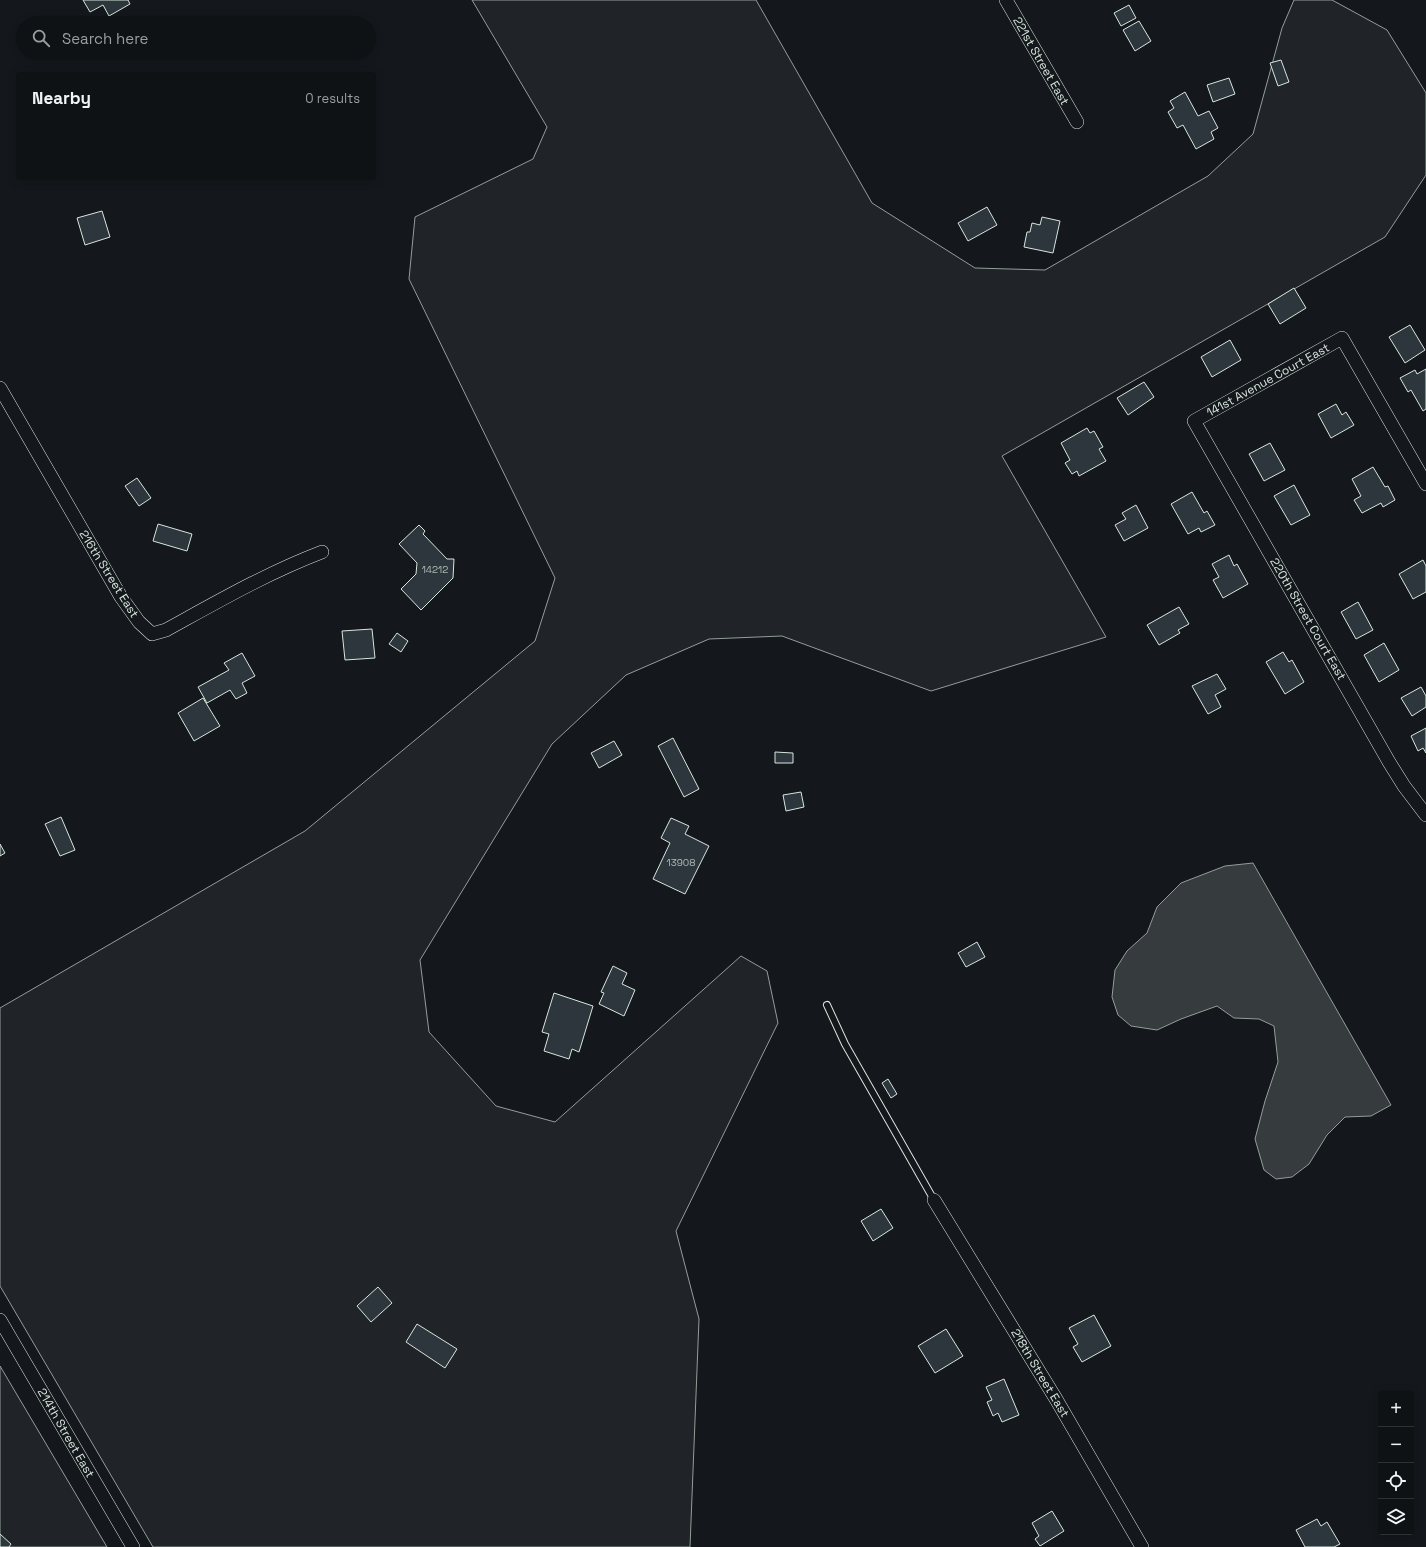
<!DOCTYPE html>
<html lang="en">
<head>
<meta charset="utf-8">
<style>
	body { margin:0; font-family:"Space Grotesk",sans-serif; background:#181b1e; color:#f1f3f6 }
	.controls { position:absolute; right:12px; bottom:12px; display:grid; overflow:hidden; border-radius:4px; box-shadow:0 2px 10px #0003 }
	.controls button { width:36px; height:36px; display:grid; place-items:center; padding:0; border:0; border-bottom:1px solid #2f3234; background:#0f1215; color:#f1f3f6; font:20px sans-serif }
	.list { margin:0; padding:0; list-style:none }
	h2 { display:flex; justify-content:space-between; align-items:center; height:52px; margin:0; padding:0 16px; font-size:17px }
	h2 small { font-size:13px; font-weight:400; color:#9b9ea0 }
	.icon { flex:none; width:22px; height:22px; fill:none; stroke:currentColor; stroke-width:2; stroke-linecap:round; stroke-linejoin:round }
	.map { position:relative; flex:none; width:1426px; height:1547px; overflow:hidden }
	.search { position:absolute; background:#0f1215; box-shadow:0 2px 10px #0003; left:16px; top:16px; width:360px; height:44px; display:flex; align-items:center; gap:10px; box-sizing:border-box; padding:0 14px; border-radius:22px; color:#9b9ea0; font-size:15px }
	.panel { position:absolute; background:#0f1215; box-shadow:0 2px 10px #0003; left:16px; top:72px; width:360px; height:108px; border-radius:4px }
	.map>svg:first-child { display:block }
	.green { fill:#202428; stroke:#939e99 }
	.water { fill:#363b3e; stroke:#939e99 }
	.building { fill:#2c363c; stroke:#d8e6dc }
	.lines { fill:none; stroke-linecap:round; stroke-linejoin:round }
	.service-casing { stroke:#d8e6dc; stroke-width:8 }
	.minor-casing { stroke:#d8e6dc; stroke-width:14 }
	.service { stroke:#14181c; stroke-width:6 }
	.minor { stroke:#14181c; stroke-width:13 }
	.labels { text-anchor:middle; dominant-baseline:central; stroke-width:3; stroke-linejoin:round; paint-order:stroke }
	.number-label { font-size:10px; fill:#adbab4 }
	.street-label { font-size:12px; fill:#d8e6dc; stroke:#14181c }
</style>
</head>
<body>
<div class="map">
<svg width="1426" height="1547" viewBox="0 0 1426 1547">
	<rect width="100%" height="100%" fill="#14181c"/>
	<g class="green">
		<polygon points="472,0 756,0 872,203 975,268 1045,270 1208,176 1253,134 1282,28 1294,0 1332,0 1387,30 1426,93 1426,175 1385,237 1002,456 1106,637 931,691 782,636 709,639 626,675 552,744 420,960 429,1032 496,1106 555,1122 741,956 767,971 778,1023 676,1231 699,1319 690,1547 153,1547 0,1286 0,1008 305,831 535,641 555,578 409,279 415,217 533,159 547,127"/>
		<polygon points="0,1366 107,1547 0,1547"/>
	</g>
	<polygon class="water" points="1253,863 1391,1105 1371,1116 1345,1117 1327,1135 1309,1164 1292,1177 1276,1179 1264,1170 1255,1139 1265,1101 1278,1062 1274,1026 1259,1019 1234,1018 1217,1006 1181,1019 1157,1030 1131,1026 1118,1015 1112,997 1115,970 1127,951 1147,933 1157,907 1181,883 1225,866"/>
	<g class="building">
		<polygon points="83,0 128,0 130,4 109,16 103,5 90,12"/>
		<polygon points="1129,5 1136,18 1121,26 1114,13"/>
		<polygon points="1139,21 1151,41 1135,51 1123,30"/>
		<polygon points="1281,60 1289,82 1278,86 1270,63"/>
		<polygon points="1229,78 1235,94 1213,102 1207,85"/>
		<polygon points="1185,92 1198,116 1209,111 1218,128 1211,132 1214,139 1196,149 1183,125 1177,128 1168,112 1174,108 1170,101"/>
		<polygon points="987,207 997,225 968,241 958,223"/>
		<polygon points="102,211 110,237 85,245 77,218"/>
		<polygon points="1042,217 1060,221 1053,253 1024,247 1027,232 1030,232 1032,223 1040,225"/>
		<polygon points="1294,288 1306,308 1280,324 1268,304"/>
		<polygon points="1410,325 1425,350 1405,363 1389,337"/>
		<polygon points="1230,340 1241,360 1212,377 1201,357"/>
		<polygon points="1426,369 1426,409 1423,411 1411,390 1408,392 1400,378 1415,370 1417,374"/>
		<polygon points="1144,382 1154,397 1128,415 1117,398"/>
		<polygon points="1336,404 1342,415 1346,412 1354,425 1331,438 1318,414"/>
		<polygon points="1087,428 1090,433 1094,431 1103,447 1099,449 1106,461 1079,476 1077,471 1072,474 1065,463 1070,460 1061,443"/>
		<polygon points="1270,443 1285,470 1264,481 1249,454"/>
		<polygon points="1373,467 1385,487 1388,486 1395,500 1383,507 1381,503 1362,513 1354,500 1361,496 1352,479"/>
		<polygon points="137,478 151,498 139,506 125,486"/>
		<polygon points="1294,485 1310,515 1291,525 1274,496"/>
		<polygon points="1192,492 1204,513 1207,511 1215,525 1201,532 1199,528 1188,534 1171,504"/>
		<polygon points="1136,505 1148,528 1124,541 1115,525 1126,519 1122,513"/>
		<polygon points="158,524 192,534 187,551 153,541"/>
		<polygon points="419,525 425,531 423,534 447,559 454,559 453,578 421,610 401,589 416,574 417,563 399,544"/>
		<polygon points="1229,555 1234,566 1237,564 1248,584 1223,598 1213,580 1219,577 1212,564"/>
		<polygon points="1423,560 1426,566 1426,592 1413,599 1399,574"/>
		<polygon points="1358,602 1373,630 1356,639 1341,612"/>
		<polygon points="1179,607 1189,624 1178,630 1180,633 1159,645 1147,625"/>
		<polygon points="372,629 375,658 345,660 342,631"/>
		<polygon points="397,633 408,641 401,652 389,644"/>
		<polygon points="1384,643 1399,670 1379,682 1364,655"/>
		<polygon points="1283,652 1289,662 1292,660 1304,682 1285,694 1266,662"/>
		<polygon points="242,653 255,676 242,683 247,693 236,699 230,690 207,703 198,687 229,670 224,663"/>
		<polygon points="1217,674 1226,689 1215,695 1221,707 1208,714 1192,686"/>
		<polygon points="1421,687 1426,696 1426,707 1412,716 1401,698"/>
		<polygon points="203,698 220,726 194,741 178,713"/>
		<polygon points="1426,728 1426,753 1423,748 1418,751 1411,736"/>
		<polygon points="673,738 699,789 684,797 658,746"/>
		<polygon points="614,741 622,755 599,768 591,753"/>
		<polygon points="775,752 793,753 793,763 775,763"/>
		<polygon points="801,792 804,807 786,811 783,795"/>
		<polygon points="61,817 75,850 60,856 45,824"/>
		<polygon points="671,818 689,826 685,834 709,846 685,894 653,879 670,843 661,838"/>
		<polygon points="0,844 5,853 0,856"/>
		<polygon points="977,942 985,957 966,967 958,953"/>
		<polygon points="613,966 627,973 622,984 635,990 624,1016 599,1004 604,993 601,992"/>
		<polygon points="554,993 593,1006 579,1052 572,1049 569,1059 544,1051 549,1034 542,1032"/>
		<polygon points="888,1079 897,1094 891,1098 882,1083"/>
		<polygon points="881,1209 893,1228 873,1241 861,1221"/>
		<polygon points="378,1287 392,1303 371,1322 357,1306"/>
		<polygon points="1094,1315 1111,1346 1082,1362 1073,1347 1078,1344 1069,1328"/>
		<polygon points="417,1324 457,1349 445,1368 406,1342"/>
		<polygon points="946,1329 963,1356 935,1373 918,1346"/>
		<polygon points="1004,1379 1019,1415 1002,1422 998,1413 993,1416 987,1402 992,1400 986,1387"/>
		<polygon points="1052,1511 1064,1531 1040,1546 1035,1539 1039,1536 1032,1523"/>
		<polygon points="1317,1519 1321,1526 1327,1522 1340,1544 1334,1547 1305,1547 1296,1530"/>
		<polygon points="0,1534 11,1544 9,1547 0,1547"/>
	</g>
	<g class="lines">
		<defs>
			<polyline id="service" points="827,1005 845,1044 934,1200"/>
			<g id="minor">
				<polyline points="1006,0 1077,122"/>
				<path d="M0,388L121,597L139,622L152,634L166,630C217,602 267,573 322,552"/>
				<polyline points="1426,484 1342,338 1194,421 1389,762 1404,786 1426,815"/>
				<polyline points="934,1200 1056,1399 1142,1547"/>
				<polyline points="0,1320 133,1547"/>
			</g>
		</defs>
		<use href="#service" class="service-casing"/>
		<use href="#minor" class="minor-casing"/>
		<use href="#service" class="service"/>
		<use href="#minor" class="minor"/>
	</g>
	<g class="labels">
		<g class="number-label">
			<text x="435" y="569">14212</text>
			<text x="681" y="862">13908</text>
		</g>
		<g class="street-label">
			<text transform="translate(1041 61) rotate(60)">221st Street East</text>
			<text transform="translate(1268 380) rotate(-29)">141st Avenue Court East</text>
			<text transform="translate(109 574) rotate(58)">216th Street East</text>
			<text transform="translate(1308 619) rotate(60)">220th Street Court East</text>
			<text transform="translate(1040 1373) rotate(59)">218th Street East</text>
			<text transform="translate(66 1433) rotate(60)">214th Street East</text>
		</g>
	</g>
</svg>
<div class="controls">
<button>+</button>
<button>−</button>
<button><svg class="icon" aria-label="locate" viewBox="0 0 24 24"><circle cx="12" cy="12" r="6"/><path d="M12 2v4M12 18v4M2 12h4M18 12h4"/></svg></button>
<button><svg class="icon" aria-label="layers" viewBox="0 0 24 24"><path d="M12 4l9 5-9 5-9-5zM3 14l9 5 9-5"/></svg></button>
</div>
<div class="search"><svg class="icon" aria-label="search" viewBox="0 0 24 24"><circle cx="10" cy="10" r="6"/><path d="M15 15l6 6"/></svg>Search here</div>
<section class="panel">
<h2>Nearby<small>0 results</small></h2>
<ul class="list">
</ul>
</section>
</div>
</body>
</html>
